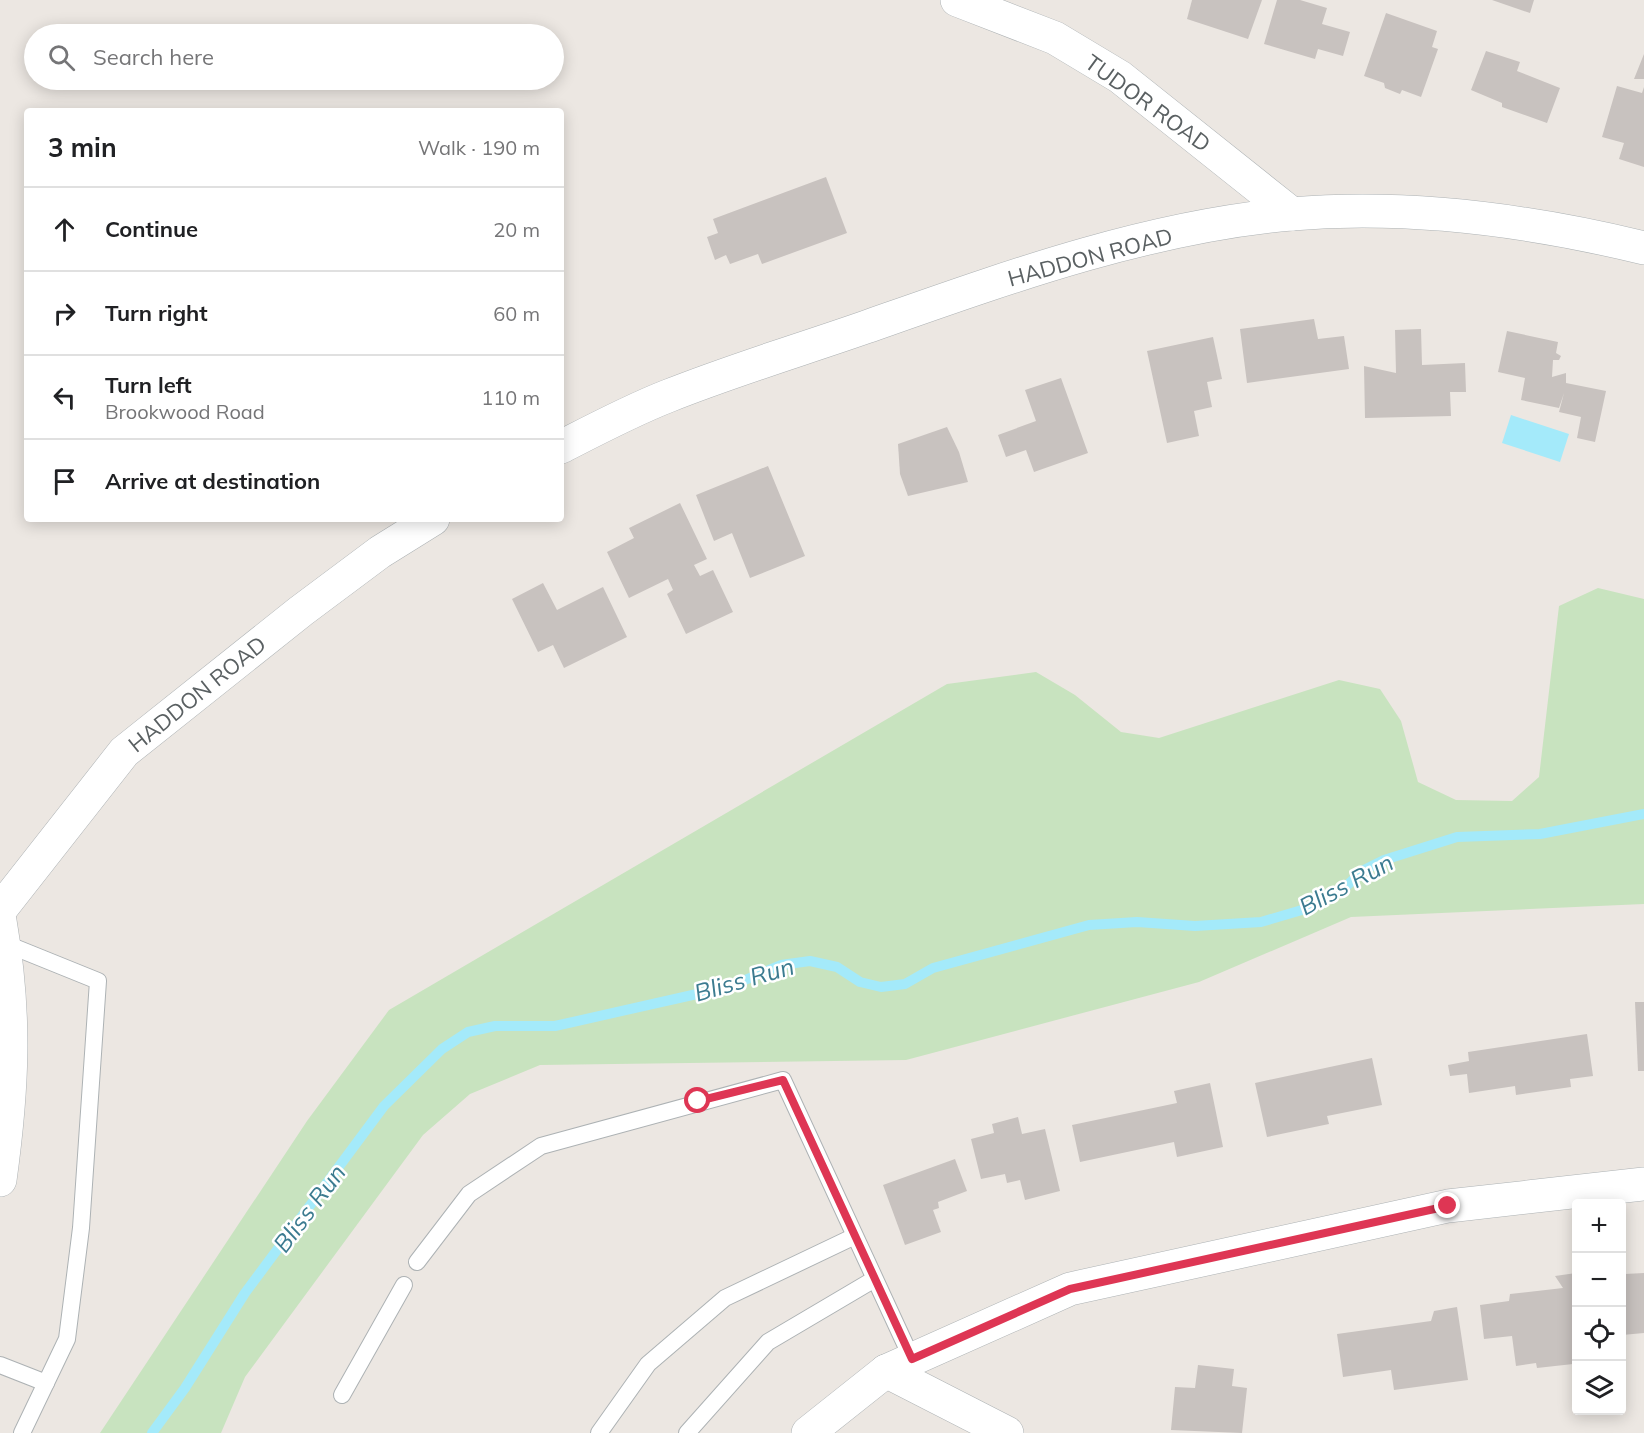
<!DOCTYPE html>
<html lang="en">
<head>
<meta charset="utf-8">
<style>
	body { margin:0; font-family:Mulish,sans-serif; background:#f6f6f6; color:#202124 }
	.controls { position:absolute; right:18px; bottom:18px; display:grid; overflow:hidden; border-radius:6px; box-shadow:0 3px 15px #0003 }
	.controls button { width:54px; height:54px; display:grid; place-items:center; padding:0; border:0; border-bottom:2px solid #e0e0e0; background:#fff; color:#202124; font:30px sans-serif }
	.stop { position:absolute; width:18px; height:18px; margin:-14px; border:4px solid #de3654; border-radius:50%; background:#fff }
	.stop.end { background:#de3654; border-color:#fff; box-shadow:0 2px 6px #0008 }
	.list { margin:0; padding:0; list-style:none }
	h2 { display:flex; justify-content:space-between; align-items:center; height:78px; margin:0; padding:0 24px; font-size:26px }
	h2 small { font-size:20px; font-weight:400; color:#757577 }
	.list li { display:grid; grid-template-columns:39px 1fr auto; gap:18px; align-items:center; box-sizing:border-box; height:84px; padding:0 24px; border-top:2px solid #e0e0e0 }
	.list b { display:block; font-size:22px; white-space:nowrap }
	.list p { margin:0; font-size:20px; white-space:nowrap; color:#757577 }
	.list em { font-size:20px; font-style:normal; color:#757577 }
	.icon { flex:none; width:33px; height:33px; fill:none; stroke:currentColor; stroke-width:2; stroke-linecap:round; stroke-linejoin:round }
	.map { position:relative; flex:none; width:1644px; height:1433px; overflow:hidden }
	.search { position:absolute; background:#fff; box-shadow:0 3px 15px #0003; left:24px; top:24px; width:540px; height:66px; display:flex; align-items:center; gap:15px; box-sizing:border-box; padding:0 21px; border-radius:33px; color:#757577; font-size:22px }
	.panel { position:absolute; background:#fff; box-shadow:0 3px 15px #0003; left:24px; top:108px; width:540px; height:414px; border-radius:6px }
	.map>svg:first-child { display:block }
	.green { fill:#c8e3bf }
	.water { fill:#a4eafa }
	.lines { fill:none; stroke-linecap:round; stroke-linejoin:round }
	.stream { stroke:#a4eafa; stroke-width:10 }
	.building { fill:#c8c2bf }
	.lane-casing { stroke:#adb2b4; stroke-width:18 }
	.street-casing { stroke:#adb2b4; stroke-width:34 }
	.lane { stroke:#fff; stroke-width:16 }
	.street { stroke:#fff; stroke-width:33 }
	.route { stroke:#de3654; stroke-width:8 }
	.labels { text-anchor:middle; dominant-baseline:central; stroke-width:5; stroke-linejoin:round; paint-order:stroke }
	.street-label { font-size:22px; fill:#5a6062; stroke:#fff }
	.water-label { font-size:24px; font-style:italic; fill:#3b7b90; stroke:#fff }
</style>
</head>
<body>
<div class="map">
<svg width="1644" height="1433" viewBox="0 0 1644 1433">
	<rect width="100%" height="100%" fill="#ece7e2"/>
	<polygon class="green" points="1598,588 1644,599 1644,904 1351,917 1199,982 906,1060 540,1065 470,1094 423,1135 245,1377 221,1433 100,1433 307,1121 389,1010 947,684 1036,672 1075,695 1121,732 1159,738 1339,680 1380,689 1401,721 1418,782 1456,800 1512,801 1539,777 1559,606"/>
	<polygon class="water" points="1511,415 1569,434 1560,462 1502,443"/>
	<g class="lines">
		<polyline class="stream" points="152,1433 185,1388 245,1293 384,1106 442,1049 468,1032 495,1026 555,1026 728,987 781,965 810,961 837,967 860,982 881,987 905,984 933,968 1089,925 1137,922 1195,926 1261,922 1312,907 1343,889 1364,870 1384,860 1457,837 1540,834 1644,814"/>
	</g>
	<g class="building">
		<polygon points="1192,0 1262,0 1248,39 1187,19"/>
		<polygon points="1277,0 1300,0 1327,8 1322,24 1350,32 1343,56 1318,49 1315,59 1264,44"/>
		<polygon points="1492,0 1534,0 1530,13"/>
		<polygon points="1386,13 1437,31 1432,47 1438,49 1421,97 1402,90 1400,94 1385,88 1384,83 1364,76"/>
		<polygon points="1486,51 1520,62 1517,71 1560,88 1547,123 1502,107 1502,103 1471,90"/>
		<polygon points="1644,54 1644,79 1634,79"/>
		<polygon points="1617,86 1642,93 1644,87 1644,167 1619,159 1624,143 1602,137"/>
		<polygon points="826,177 847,233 762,264 758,254 730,264 726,255 715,260 707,237 718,233 713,219"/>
		<polygon points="1314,319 1318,339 1344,336 1349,369 1247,383 1240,329"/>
		<polygon points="1421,329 1422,365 1465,363 1466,392 1450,392 1451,416 1365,418 1364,366 1396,373 1395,330"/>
		<polygon points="1507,331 1558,342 1556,353 1561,356 1559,360 1553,360 1552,377 1566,373 1566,383 1606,391 1595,442 1577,438 1581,417 1559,412 1564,393 1559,408 1521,400 1525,378 1498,372"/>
		<polygon points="1213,337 1222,379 1207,382 1212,407 1194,411 1199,436 1167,443 1147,351"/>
		<polygon points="1061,378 1088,453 1034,472 1026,450 1006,457 998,435 1036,421 1025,390"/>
		<polygon points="947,427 959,452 968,482 908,496 900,474 898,444"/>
		<polygon points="768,466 805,556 750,578 732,533 714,541 696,495"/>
		<polygon points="680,503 707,559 694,565 700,576 713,570 733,612 686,634 667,594 673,590 668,579 629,598 607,552 634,538 629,528"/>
		<polygon points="543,583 557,610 603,587 627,637 564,668 553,645 538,652 512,599"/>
		<polygon points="1635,1002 1644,1002 1644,1071 1638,1071"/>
		<polygon points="1587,1034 1593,1076 1570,1079 1571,1087 1516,1095 1515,1086 1469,1093 1467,1074 1450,1076 1448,1065 1469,1061 1468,1052"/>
		<polygon points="1372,1058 1382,1105 1327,1116 1329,1124 1267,1137 1255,1083"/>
		<polygon points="1210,1083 1223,1147 1177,1157 1174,1142 1080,1162 1072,1125 1177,1103 1174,1091"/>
		<polygon points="1018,1117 1022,1134 1045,1129 1060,1191 1025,1200 1020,1180 1007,1183 1005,1174 981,1179 971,1139 994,1133 992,1124"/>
		<polygon points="955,1159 967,1191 938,1202 939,1208 933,1210 941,1232 905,1245 883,1185"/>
		<polygon points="1576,1273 1576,1358 1573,1358 1573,1364 1537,1368 1536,1363 1516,1366 1512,1336 1484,1339 1480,1305 1509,1301 1510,1294 1563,1288 1555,1276"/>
		<polygon points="1644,1273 1644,1333 1622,1335 1622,1284 1626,1284 1625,1274"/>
		<polygon points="1457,1307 1468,1380 1394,1390 1391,1370 1343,1377 1337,1334 1431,1321 1434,1311"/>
		<polygon points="1198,1365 1234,1369 1232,1386 1247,1388 1242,1433 1171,1430 1175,1387 1195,1388"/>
	</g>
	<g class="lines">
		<defs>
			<g id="lane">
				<polyline points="4,943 98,981 81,1228 67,1339 22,1433"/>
				<polyline points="417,1262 469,1194 541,1146 783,1080 912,1359"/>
				<polyline points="0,1365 46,1383"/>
				<polyline points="342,1395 404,1285"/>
				<polyline points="599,1433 648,1364 725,1298 853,1237"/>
				<polyline points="687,1433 768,1342 873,1280"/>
			</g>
			<g id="street">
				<polyline points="957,0 1055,38 1120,77 1292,214"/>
				<path d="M561,447C596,429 632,410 668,396C733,370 800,350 866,327C1003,279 1145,227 1291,214C1410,204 1529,220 1644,248"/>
				<polyline points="0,910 124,752 301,611 380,552 433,519"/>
				<path d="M0,921C16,1014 13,1086 0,1180"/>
				<polyline points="886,1371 1007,1433"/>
				<polyline points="808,1433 886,1371 1070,1289 1448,1206 1644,1184"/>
			</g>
		</defs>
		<use href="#lane" class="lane-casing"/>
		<use href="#street" class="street-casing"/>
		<use href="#lane" class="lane"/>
		<use href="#street" class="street"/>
	</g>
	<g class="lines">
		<polyline class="route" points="698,1101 783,1080 912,1359 1070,1289 1448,1206"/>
	</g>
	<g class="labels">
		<g class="street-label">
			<text transform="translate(1148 103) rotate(36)">TUDOR ROAD</text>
			<text transform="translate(1090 257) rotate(-15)">HADDON ROAD</text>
			<text transform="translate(197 694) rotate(-39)">HADDON ROAD</text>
		</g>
		<g class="water-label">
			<text transform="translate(1346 884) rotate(-28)">Bliss Run</text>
			<text transform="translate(744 979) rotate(-16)">Bliss Run</text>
			<text transform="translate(309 1208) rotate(-53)">Bliss Run</text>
		</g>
	</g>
</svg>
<div class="controls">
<button>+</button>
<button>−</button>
<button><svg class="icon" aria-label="locate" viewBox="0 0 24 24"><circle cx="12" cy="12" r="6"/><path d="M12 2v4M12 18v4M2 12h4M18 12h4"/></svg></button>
<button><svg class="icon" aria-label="layers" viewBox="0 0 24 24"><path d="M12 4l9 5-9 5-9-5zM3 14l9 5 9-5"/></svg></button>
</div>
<div class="stop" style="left:698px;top:1101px"></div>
<div class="stop end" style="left:1448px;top:1206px"></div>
<div class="search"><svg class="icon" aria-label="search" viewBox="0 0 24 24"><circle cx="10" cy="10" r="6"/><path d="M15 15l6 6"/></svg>Search here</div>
<section class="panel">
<h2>3 min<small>Walk · 190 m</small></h2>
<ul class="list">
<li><svg class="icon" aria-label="ahead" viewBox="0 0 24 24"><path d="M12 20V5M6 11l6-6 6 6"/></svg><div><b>Continue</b></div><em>20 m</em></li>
<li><svg class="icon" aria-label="right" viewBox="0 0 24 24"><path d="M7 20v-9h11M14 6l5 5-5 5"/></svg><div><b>Turn right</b></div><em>60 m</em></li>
<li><svg class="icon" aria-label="left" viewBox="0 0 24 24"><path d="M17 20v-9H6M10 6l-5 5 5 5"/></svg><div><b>Turn left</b><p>Brookwood Road</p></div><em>110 m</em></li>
<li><svg class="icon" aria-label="arrive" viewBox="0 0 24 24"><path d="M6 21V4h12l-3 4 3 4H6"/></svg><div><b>Arrive at destination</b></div></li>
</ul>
</section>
</div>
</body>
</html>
